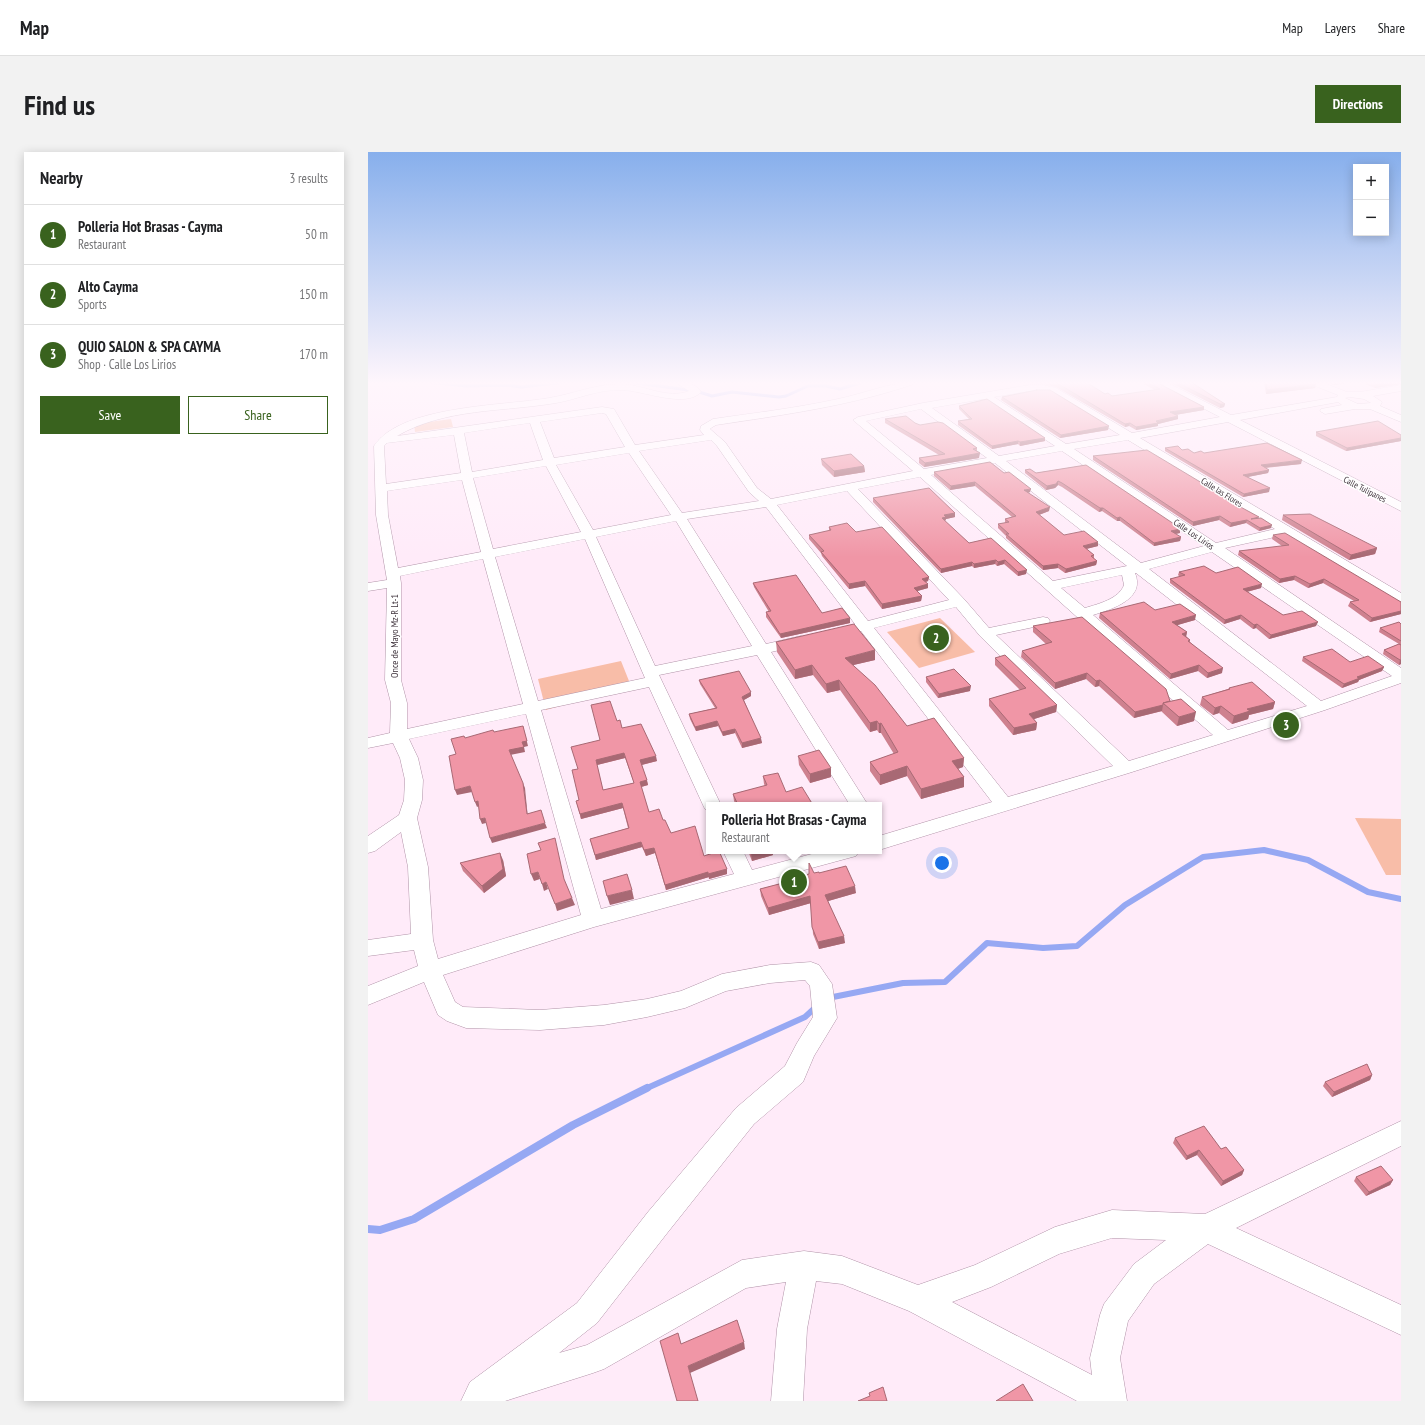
<!DOCTYPE html>
<html lang="en">
<head>
<meta charset="utf-8">
<style>
	body { margin:0; font-family:"PT Sans Narrow",sans-serif; background:#f2f2f2; color:#202124 }
	.controls { position:absolute; right:12px; top:12px; display:grid; overflow:hidden; border-radius:0px; box-shadow:0 2px 10px #0003 }
	.controls button { width:36px; height:36px; display:grid; place-items:center; padding:0; border:0; border-bottom:1px solid #e0e0e0; background:#fff; color:#202124; font:20px sans-serif }
	.you { position:absolute; left:574px; top:711px; width:14px; height:14px; margin:-10px; border:3px solid #fff; border-radius:50%; background:#1a73e8; box-shadow:0 0 0 6px #1a73e833 }
	.badge { display:grid; place-items:center; width:26px; height:26px; border-radius:50%; background:#39621e; color:#fff; font-size:13px; font-weight:700 }
	.pin { position:absolute; translate:-50% -50%; border:2px solid #fff; box-shadow:0 1px 4px #0006 }
	.popup { position:absolute; left:338px; top:650px; width:176px; height:52px; box-sizing:border-box; display:grid; place-content:center; border-radius:0px; background:#fff; filter:drop-shadow(0 1px 3px #0005); font-size:13px; white-space:nowrap; color:#757577 }
	.popup b { font-size:15px; color:#202124 }
	.popup::after { content:''; position:absolute; left:50%; top:100%; margin-left:-8px; border:8px solid transparent; border-top-color:#fff }
	.list { margin:0; padding:0; list-style:none }
	h2 { display:flex; justify-content:space-between; align-items:center; height:52px; margin:0; padding:0 16px; font-size:17px }
	h2 small { font-size:13px; font-weight:400; color:#757577 }
	.list li { display:grid; grid-template-columns:26px 1fr auto; gap:12px; align-items:center; box-sizing:border-box; height:60px; padding:0 16px; border-top:1px solid #e0e0e0 }
	.list b { display:block; font-size:15px; white-space:nowrap }
	.list p { margin:0; font-size:13px; white-space:nowrap; color:#757577 }
	.list em { font-size:13px; font-style:normal; color:#757577 }
	.actions { display:flex; gap:8px; padding:12px 16px }
	.actions a { flex:1; padding:9px 0; border:1px solid #39621e; border-radius:0px; text-align:center; font-size:14px; color:#39621e }
	.actions .main { background:#39621e; color:#fff }
	.map { position:relative; flex:none; width:1033px; height:1249px; overflow:hidden; border-radius:0px }
	header { display:flex; align-items:center; gap:24px; box-sizing:border-box; height:56px; padding:0 20px; background:#fff; border-bottom:1px solid #e0e0e0 }
	header strong { font-size:19px }
	nav { display:flex; gap:22px; margin-inline-start:auto; font-size:14px }
	.intro { display:flex; align-items:center; justify-content:space-between; box-sizing:border-box; height:96px; padding:0 24px }
	h1 { margin:0; font-size:28px }
	.button { padding:10px 18px; border-radius:0px; background:#39621e; color:#fff; font-size:14px; font-weight:700 }
	main { display:flex; gap:24px; padding:0 24px }
	aside { flex:1; background:#fff; border-radius:0px; box-shadow:0 2px 10px #0003 }
	.map>svg:first-child { display:block }
	.green { fill:#f8bda8 }
	.lines { fill:none; stroke-linecap:round; stroke-linejoin:round }
	.stream-far2 { stroke:#96a8f3; stroke-width:3 }
	.stream-far1 { stroke:#96a8f3; stroke-width:6 }
	.stream { stroke:#96a8f3; stroke-width:8 }
	.minor-casing { stroke:#b193a8; stroke-width:1 }
	.minor { fill:#fff; fill-rule:evenodd }
	.wall { fill:#ce818f; fill-rule:evenodd }
	.shaded-wall { fill:#a86974 }
	.building { fill:#f096a6; stroke:#a86974; fill-rule:evenodd }
	.labels { text-anchor:middle; dominant-baseline:central; stroke-width:3; stroke-linejoin:round; paint-order:stroke }
	.far-street-label { font-size:9px; fill:#3f333c; stroke:#fff }
	.street-label { font-size:10px; fill:#3f333c; stroke:#fff }
</style>
</head>
<body>
<header>
<strong>Map</strong>
<nav><a>Map</a><a>Layers</a><a>Share</a></nav>
</header>
<div class="intro"><h1>Find us</h1><a class="button">Directions</a></div>
<main>
<aside>
<h2>Nearby<small>3 results</small></h2>
<ul class="list">
<li><span class="badge">1</span><div><b>Polleria Hot Brasas - Cayma</b><p>Restaurant</p></div><em>50 m</em></li>
<li><span class="badge">2</span><div><b>Alto Cayma</b><p>Sports</p></div><em>150 m</em></li>
<li><span class="badge">3</span><div><b>QUIO SALON &amp; SPA CAYMA</b><p>Shop · Calle Los Lirios</p></div><em>170 m</em></li>
</ul>
<div class="actions"><a class="main">Save</a><a>Share</a></div>
</aside>
<div class="map">
<svg width="1033" height="1249" viewBox="0 0 1033 1249">
	<rect width="100%" height="100%" fill="#ffebf9"/>
	<g class="green">
		<polygon points="83,267 85,275 47,280 46,272"/>
		<polygon points="572,466 607,500 551,516 519,480"/>
		<polygon points="253,509 263,534 178,558 170,527"/>
		<polygon points="987,666 1033,667 1033,723 1018,723"/>
	</g>
	<g class="lines">
		<g class="stream-far2">
			<polyline points="25,230 38,230"/>
			<polyline points="60,230 99,234 139,233 153,235 197,230"/>
			<polyline points="261,230 328,239 344,244 364,240 411,245 418,244 440,234 458,234 472,237 495,230"/>
		</g>
		<g class="stream-far1">
			<polyline points="460,846 535,831 577,830 619,791 675,796 709,794 757,753 835,705 896,698 940,708 1000,740 1033,747"/>
			<polyline points="277,937 437,865 449,854"/>
		</g>
		<polyline class="stream" points="0,1077 12,1078 46,1067 205,973 279,936"/>
		<defs>
			<path id="minor" d="M307,230C316,230 328,231 333,240C318,257 273,238 254,238C231,237 210,247 188,251C135,260 77,256 29,284L234,255L246,257L267,293L336,283L332,278L333,274L345,267C387,261 429,256 470,247C495,242 522,230 548,230L546,232C482,254 415,263 348,273L343,276L342,277L357,290L389,336L403,347L545,319L485,268L490,265L555,251L662,233H675L688,236L764,281L852,265L788,232L786,230H798L863,263L969,245L970,243L942,232L940,230H953L979,240H992L1033,233V239L1005,244L1014,250L1012,254L1033,263V270L1002,257H987L957,262L952,259L953,257L974,253L970,250L872,268L1033,350V359L860,270L772,286L1033,441V451L1028,450L916,383L857,396L1033,516V531L957,558L764,620L511,698V684L624,650L493,479L485,481L480,480L478,477L480,474L487,472L398,355L319,367L398,492L433,484L438,486L441,489L438,492L403,500L500,653H482L389,503L291,523L353,653H341V658L337,657L335,653L281,535L173,558L233,757L366,722L355,699H375L384,718L455,699H491L488,704L226,775L75,823L87,850L95,855L172,858L236,853L279,847L313,839L354,822L402,813L443,810L451,813L464,832L469,866L446,904L435,930L386,972L300,1080L229,1171L191,1201L219,1193L374,1108L436,1099L474,1104L550,1133L607,1113L687,1075L744,1058L837,1062L1033,969V994L868,1076L1033,1153V1183L840,1092L786,1132L760,1169L752,1206L759,1249H709L541,1159L474,1132L448,1129L439,1177L435,1249H403L409,1177L418,1130L378,1136L236,1217L225,1221L137,1249H93L102,1230L209,1151L280,1060L368,956L417,914L429,891L445,865L442,834L437,828L402,831L358,839L317,856L279,865L236,873L172,878L98,876L79,869L70,863L56,830L0,853V834L50,814L46,798L0,804V788L43,782L40,715L33,680L7,699L0,701V684L31,663L36,648L37,628L32,606L25,591L0,596V586L22,581L23,551L17,528L19,436L0,439V431L19,428L8,363L6,294C33,253 136,254 181,246C205,242 228,232 252,232C274,232 300,248 321,239ZM662,239L682,240L752,283L698,292L626,245ZM982,245L996,247L1003,251L990,252L977,246ZM616,247L687,294L631,304L564,256ZM553,257L619,306L556,317L498,269ZM234,261L238,262L257,295L186,306L172,270ZM162,271L175,308L104,320L96,281ZM86,283L93,321L18,332L16,294L19,291ZM343,288L349,294L381,340L391,349L314,361L271,299ZM760,288L907,377L848,391L706,297ZM694,299L836,394L773,411L638,309ZM261,301L303,363L225,378L188,313ZM627,311L636,318L759,414L685,429L563,323ZM178,314L213,380L125,397L105,326ZM552,325L709,465L845,583L761,609L628,483L680,472L682,469L680,466L675,465L621,476L596,447L490,337ZM94,328L113,400L30,416L20,363L19,339ZM479,339L581,448L500,469L409,353ZM308,369L384,494L287,514L228,385ZM217,387L277,526L170,549L127,405ZM844,400L1024,524L953,549L781,417ZM115,407L155,552L39,577V551L33,528V431L32,424ZM767,421H768L939,554L860,578L725,463C744,457 778,447 767,421ZM754,423L756,433C751,447 730,452 717,456L693,436ZM588,455L612,484L745,614L640,645L506,476ZM158,562L213,763L70,807L65,788L60,715L49,666L54,648L55,628L50,606L41,587ZM744,1086L798,1088L766,1112L736,1152L732,1163L722,1206L724,1223L584,1150L623,1135L691,1102Z"/>
		</defs>
		<use href="#minor" class="minor-casing"/>
		<use href="#minor" class="minor"/>
	</g>
	<g class="wall">
		<polygon points="655,230 718,230 737,242 744,244 787,238 772,230 788,230 836,255 836,258 807,263 810,267 790,272 790,274 768,278 761,274 757,275 688,235 675,232 654,231"/>
		<polygon points="801,230 823,230 857,252 856,255 852,256"/>
		<polygon points="896,230 898,230 947,236 898,242"/>
		<polygon points="957,230 982,230 982,231 966,233"/>
		<polygon points="992,230 1033,230 1033,232 1007,236"/>
		<polygon points="668,238 740,278 692,286 633,248 634,245 668,239"/>
		<polygon points="591,254 677,289 652,294 650,292 624,297 590,273 590,269 601,267 591,257"/>
		<polygon points="517,267 547,271 609,296 609,299 611,306 556,315 551,311 551,306 571,303 517,271"/>
		<polygon points="948,280 1033,283 1033,289 978,299 948,284"/>
		<polygon points="797,296 814,298 826,301 836,301 933,312 898,316 901,318 900,321 880,325 901,340 875,345 797,299"/>
		<polygon points="725,304 859,346 859,348 890,366 903,376 891,379 878,371 862,375 851,368 825,374 725,308"/>
		<polygon points="453,307 496,314 497,320 466,325 454,313"/>
		<polygon points="718,313 812,377 812,381 807,382 813,385 812,389 786,394 752,369 749,369 734,359 731,360 694,335 690,333 687,336 678,338 657,321 657,318 668,321"/>
		<polygon points="566,320 662,340 660,341 681,359 671,363 696,383 730,394 718,397 726,403 726,407 729,409 728,413 697,421 690,416 675,418 638,386 638,384 630,376 630,372 637,371 637,367 644,365 607,334 582,338 566,324"/>
		<polygon points="505,346 587,361 587,365 578,367 577,369 601,391 623,386 658,422 650,424 636,412 629,414 627,412 606,416 604,414 573,421 505,350"/>
		<polygon points="915,363 1009,396 1007,402 981,408 914,368"/>
		<polygon points="461,375 488,380 561,425 560,429 558,430 560,436 549,439 554,444 553,449 514,457 497,434 481,437 454,404 453,401 441,387 441,383 461,379"/>
		<polygon points="905,383 1033,450 1033,462 1002,470 980,454 982,450 986,449 955,431 940,436 926,428 911,431 870,403 871,399 914,394 904,387"/>
		<polygon points="811,420 848,421 893,436 879,440 915,463 948,474 901,487 888,476 885,477 872,467 856,472 802,431 802,427 812,425 810,423"/>
		<polygon points="385,431 454,461 482,471 413,486 398,465 398,460 401,460 386,435"/>
		<polygon points="787,458 827,468 809,473 819,480 818,484 822,488 822,490 854,521 839,526 830,519 802,527 731,466 732,461"/>
		<polygon points="1033,472 1033,512 1031,513 1015,502 1016,498 1031,492 1011,480 1012,476"/>
		<polygon points="665,474 802,549 826,569 809,574 793,559 794,559 766,566 731,534 727,535 718,527 687,537 653,505 654,499 678,492 665,480"/>
		<polygon points="408,490 507,508 485,513 539,574 596,606 595,615 590,617 596,625 596,635 553,647 539,624 512,633 502,619 502,610 526,602 513,581 511,581 509,578 502,580 472,538 459,541 445,523 427,527 409,500"/>
		<polygon points="935,505 982,510 1016,515 1014,519 991,528 990,530 974,536 934,509"/>
		<polygon points="627,506 689,553 688,560 666,567 669,571 668,578 645,583 621,554 621,547 652,538 627,513"/>
		<polygon points="558,525 602,539 570,546 558,530"/>
		<polygon points="331,528 383,544 376,548 394,591 374,596 367,581 355,584 350,574 328,579 322,567 321,562 347,556 332,532"/>
		<polygon points="861,536 907,550 905,557 881,563 880,567 864,572 851,561 845,563 832,553 834,545 860,537"/>
		<path d="M249,569L254,576L289,609L274,613L280,633L273,635L281,660L295,668L303,681L336,704L359,717V722L341,727V725L298,738L287,701L278,704L274,695L228,708L222,687L260,676L255,656L213,667L208,649L211,648L232,588ZM257,606L266,631L235,638L229,613Z"/>
		<polygon points="430,604 463,625 442,631 431,613"/>
		<polygon points="395,624 418,640 445,653 368,653 366,649 365,642 397,634 396,632"/>
		<polygon points="380,699 404,699 405,703 384,709"/>
		<polygon points="135,708 138,724 116,741 95,719 92,711"/>
		<polygon points="446,721 451,721 488,741 460,749 477,791 451,797 445,782 443,751 401,763 393,744 392,737 433,726 433,724"/>
		<polygon points="1004,923 1002,928 964,945 955,934 957,930"/>
		<polygon points="807,986 853,997 876,1018 874,1023 853,1034 829,1003 818,1008 805,991"/>
		<polygon points="988,1025 1025,1028 1022,1033 998,1044 986,1029"/>
	</g>
	<g class="shaded-wall">
		<polygon points="967,230 982,230 982,231 966,233"/>
		<polygon points="1023,230 1033,230 1033,232 1007,236 1008,232"/>
		<polygon points="948,232 947,236 898,242 899,238"/>
		<polygon points="852,252 857,252 856,255 852,256"/>
		<polygon points="836,255 836,258 801,264 802,260"/>
		<polygon points="810,264 810,267 790,272 790,274 768,278 768,275"/>
		<polygon points="762,271 761,274 757,275 757,272"/>
		<polygon points="741,274 740,278 692,286 693,283"/>
		<polygon points="677,286 677,289 652,294 652,290"/>
		<polygon points="1033,286 1033,289 978,299 979,296"/>
		<polygon points="650,289 650,292 624,297 624,294"/>
		<polygon points="612,301 611,306 556,315 557,311"/>
		<polygon points="934,308 933,312 892,316 893,313"/>
		<polygon points="496,314 497,320 466,325 466,319"/>
		<polygon points="901,318 900,321 874,326 875,323"/>
		<polygon points="690,329 690,333 687,336 678,338 679,334"/>
		<polygon points="607,330 607,334 582,338 583,334"/>
		<polygon points="902,336 901,340 875,345 876,342"/>
		<polygon points="663,337 662,340 656,342 656,338"/>
		<polygon points="682,355 681,359 668,364 668,360"/>
		<polygon points="732,356 735,356 734,359 731,360"/>
		<polygon points="587,361 587,365 578,367 577,369 574,366 576,363"/>
		<polygon points="852,364 851,368 825,374 825,370"/>
		<polygon points="752,365 752,369 749,369 749,366"/>
		<polygon points="879,368 878,371 862,375 863,371"/>
		<polygon points="904,373 903,376 891,379 892,376"/>
		<polygon points="812,377 812,381 802,383 803,379"/>
		<polygon points="813,385 812,389 786,394 786,391"/>
		<polygon points="730,390 730,394 714,398 715,394"/>
		<polygon points="1009,396 1007,402 981,408 983,403"/>
		<polygon points="628,408 627,412 606,416 606,412"/>
		<polygon points="637,408 636,412 629,414 630,410"/>
		<polygon points="729,409 728,413 697,421 698,417"/>
		<polygon points="604,410 604,414 573,421 573,417"/>
		<polygon points="690,412 690,416 675,418 675,414"/>
		<polygon points="659,418 658,422 650,424 650,420"/>
		<polygon points="927,424 926,428 911,431 912,427"/>
		<polygon points="561,425 560,429 554,431 554,427"/>
		<polygon points="956,427 955,431 940,436 942,432"/>
		<polygon points="497,429 497,434 481,437 481,432"/>
		<polygon points="560,432 560,436 546,440 546,436"/>
		<polygon points="894,432 893,436 874,441 875,437"/>
		<polygon points="554,444 553,449 514,457 514,452"/>
		<polygon points="1033,459 1033,462 1002,470 1004,466"/>
		<polygon points="828,463 827,468 803,475 804,470"/>
		<polygon points="873,463 872,467 856,472 857,468"/>
		<polygon points="482,466 482,471 413,486 412,482"/>
		<polygon points="950,470 948,474 901,487 903,483"/>
		<polygon points="889,472 888,476 885,477 886,473"/>
		<polygon points="819,480 818,485 814,482"/>
		<polygon points="507,498 507,508 477,515 477,506"/>
		<polygon points="1032,508 1033,508 1033,512 1031,513"/>
		<polygon points="444,513 445,523 427,527 427,518"/>
		<polygon points="831,513 830,519 802,527 803,522"/>
		<polygon points="1016,515 1014,519 991,528 990,530 974,536 976,532 989,525"/>
		<polygon points="855,516 854,521 839,526 840,521"/>
		<polygon points="719,521 718,527 687,537 687,531"/>
		<polygon points="471,528 472,538 459,541 458,532"/>
		<polygon points="732,528 731,534 727,535 728,529"/>
		<polygon points="603,534 602,539 570,546 571,542"/>
		<polygon points="383,540 383,544 374,549 374,545"/>
		<polygon points="907,550 905,557 881,563 880,567 864,572 866,564 879,557"/>
		<polygon points="689,553 688,560 660,569 661,562"/>
		<polygon points="795,553 794,559 766,566 767,560"/>
		<polygon points="853,554 851,561 845,563 847,556"/>
		<polygon points="828,560 826,569 809,574 811,565"/>
		<polygon points="349,569 350,574 328,579 327,575"/>
		<polygon points="509,569 509,578 502,580 502,571"/>
		<polygon points="513,571 513,581 511,581 511,572"/>
		<polygon points="669,571 668,578 645,583 646,576"/>
		<polygon points="155,574 160,594 156,595 157,600 142,603 141,598 154,590"/>
		<polygon points="367,577 367,581 355,584 354,580"/>
		<polygon points="393,586 394,591 374,596 374,591"/>
		<polygon points="256,601 257,606 229,613 228,608"/>
		<polygon points="288,604 289,609 273,613 272,608"/>
		<polygon points="596,606 595,615 583,619 584,609"/>
		<polygon points="539,614 539,624 512,633 512,623"/>
		<polygon points="463,616 463,625 442,631 442,622"/>
		<polygon points="596,625 596,635 553,647 553,637"/>
		<polygon points="279,628 280,633 273,635 272,630"/>
		<polygon points="155,631 157,636 160,667 159,662"/>
		<polygon points="102,634 104,640 89,643 87,638"/>
		<polygon points="110,649 111,654 109,655 107,650"/>
		<polygon points="254,651 255,656 213,667 212,662"/>
		<polygon points="418,651 419,653 409,653"/>
		<polygon points="117,666 118,671 114,672 112,667"/>
		<polygon points="177,671 179,676 124,691 122,686"/>
		<polygon points="273,690 274,695 228,708 227,703"/>
		<polygon points="286,696 287,701 278,704 276,698"/>
		<polygon points="387,699 404,699 405,703 384,709 383,700"/>
		<polygon points="132,701 135,708 138,724 116,741 114,734"/>
		<polygon points="359,717 359,722 341,727 340,722"/>
		<polygon points="170,720 172,727 166,729 163,722"/>
		<polygon points="340,720 341,725 298,738 297,733"/>
		<polygon points="178,730 180,737 176,739 174,732"/>
		<polygon points="487,734 488,741 457,750 457,743"/>
		<polygon points="264,738 266,747 242,753 239,744"/>
		<polygon points="442,744 443,751 401,763 400,756"/>
		<polygon points="204,746 207,753 189,759 187,752"/>
		<polygon points="476,784 477,791 451,797 450,790"/>
		<polygon points="1004,923 1002,928 964,945 966,940"/>
		<polygon points="831,998 829,1003 818,1008 819,1004"/>
		<polygon points="876,1018 874,1023 853,1034 855,1029"/>
		<polygon points="1025,1028 1022,1033 998,1044 1001,1040"/>
		<polygon points="376,1190 377,1197 322,1221 320,1214"/>
	</g>
	<g class="building">
		<polygon points="682,230 718,230 737,242 740,241 744,244 792,237 778,230 788,230 836,255 802,260 810,264 788,269 790,271 768,275 762,271 757,272 689,231"/>
		<polygon points="808,230 823,230 857,252 852,252"/>
		<polygon points="898,230 943,230 948,232 899,238"/>
		<polygon points="1002,230 1023,230 1008,232"/>
		<polygon points="668,238 682,238 741,274 693,283 634,245 669,238"/>
		<polygon points="619,247 677,286 652,290 650,289 624,294 590,269 604,267 591,254"/>
		<polygon points="538,264 547,271 552,273 570,270 575,271 609,296 605,297 612,301 557,311 551,306 577,302 517,267"/>
		<polygon points="1010,269 1033,283 1033,286 979,296 948,280"/>
		<polygon points="899,291 934,308 893,313 901,318 875,323 902,336 876,342 797,296 810,294 814,298 820,297 826,301 833,299 836,301"/>
		<polygon points="779,298 859,346 856,346 891,365 883,367 893,366 904,373 892,376 879,368 863,371 852,364 825,370 725,304"/>
		<polygon points="483,302 496,314 466,319 453,307"/>
		<polygon points="622,310 636,321 641,320 663,337 656,338 682,355 668,360 696,383 716,379 730,390 715,394 726,403 723,404 729,409 698,417 690,412 675,414 638,382 641,382 630,372 641,370 637,367 648,364 607,330 583,334 566,320"/>
		<polygon points="718,313 809,374 808,374 812,377 803,379 813,385 786,391 752,365 749,366 735,356 732,356 694,331 690,329 688,332 679,334 657,318 662,317 668,321"/>
		<polygon points="561,336 587,361 576,363 578,365 574,366 601,391 623,386 659,418 650,420 637,408 630,410 628,408 606,412 604,410 573,417 505,346"/>
		<polygon points="942,362 1009,396 983,403 915,363"/>
		<polygon points="479,371 488,380 514,375 561,425 554,427 560,432 546,436 554,444 514,452 497,429 481,432 453,400 456,399 441,383 463,378 461,375"/>
		<polygon points="917,381 1033,450 1033,459 1004,466 982,450 991,448 956,427 942,432 927,424 912,427 871,399 921,393 905,383"/>
		<polygon points="836,414 848,421 870,415 894,432 875,437 915,463 934,459 950,470 903,483 889,472 886,473 873,463 857,468 802,427 817,423 811,420"/>
		<polygon points="428,423 454,461 474,456 482,466 412,482 398,460 403,459 385,431"/>
		<polygon points="776,450 787,458 812,452 828,463 804,470 819,480 814,482 822,488 820,489 855,516 840,521 831,513 803,522 732,461"/>
		<polygon points="714,465 798,537 802,549 795,551 795,553 767,560 732,528 728,529 719,521 687,531 654,499 684,490 665,474"/>
		<polygon points="1031,470 1033,472 1033,489 1012,476"/>
		<polygon points="486,472 507,498 477,506 507,533 539,574 566,566 596,606 584,609 596,625 553,637 539,614 512,623 502,610 530,600 513,571 511,572 509,569 502,571 471,528 458,532 444,513 427,518 408,490"/>
		<polygon points="1031,492 1033,493 1033,508 1032,508 1016,498"/>
		<polygon points="964,497 982,510 1000,504 1016,515 989,525 992,526 976,532 935,505"/>
		<polygon points="637,503 689,553 661,562 669,571 646,576 621,547 658,536 627,506"/>
		<polygon points="586,517 603,534 571,542 558,525"/>
		<polygon points="371,519 383,540 374,545 393,586 374,591 367,577 354,580 349,569 327,575 321,562 349,556 331,528"/>
		<polygon points="884,530 907,550 879,557 882,559 866,564 853,554 847,556 834,545 862,537 861,536"/>
		<polygon points="813,547 828,560 811,565 795,551"/>
		<path d="M242,549L249,569L252,568L254,576L273,572L288,604L272,608L279,628L272,630L281,660L291,657L295,668H297L303,681L327,674L336,704L351,699L359,717L340,722V720L297,733L286,696L276,698L273,690L227,703L222,687L261,676L254,651L212,662L208,649L211,648L204,618L210,617L203,595L232,588L223,553ZM256,601L266,631L235,638L228,608Z"/>
		<polygon points="155,574 159,589 154,590 156,595 141,598 155,631 159,662 173,658 177,671 122,686 117,666 112,667 110,649 107,650 102,634 87,638 81,604 88,602 83,587 96,584 97,586 125,578 126,580"/>
		<polygon points="451,598 463,616 442,622 430,604"/>
		<polygon points="410,621 418,640 434,635 445,653 420,653 418,651 409,653 370,653 365,642 399,633 395,624"/>
		<polygon points="187,686 196,727 204,746 187,752 178,730 174,732 170,720 163,722 159,702 173,698 170,691"/>
		<polygon points="132,701 135,717 114,734 92,711"/>
		<polygon points="441,711 446,721 451,720 451,721 478,714 487,734 457,743 476,784 450,790 444,775 442,744 400,756 392,737 434,726 433,724 441,722"/>
		<polygon points="259,722 264,738 239,744 235,729"/>
		<polygon points="999,912 1004,923 966,940 957,930"/>
		<polygon points="836,974 853,997 858,995 876,1018 855,1029 831,998 819,1004 807,986"/>
		<polygon points="1013,1014 1025,1028 1001,1040 988,1025"/>
		<polygon points="369,1168 376,1190 320,1214 330,1249 309,1249 292,1189 310,1181 313,1192"/>
		<polygon points="655,1232 665,1249 628,1249"/>
		<polygon points="515,1235 519,1249 490,1249 502,1244 501,1241"/>
	</g>
	<linearGradient id="sky" x2="0" y2="1"><stop stop-color="#87afec"/><stop offset="0.57" stop-color="#fff6fc"/><stop offset="1" stop-color="#fff6fc" stop-opacity="0"/></linearGradient>
	<rect width="1033" height="405" fill="url(#sky)"/>
	<g class="labels">
		<g class="far-street-label">
			<text transform="translate(997 337) rotate(27)">Calle Tulipanes</text>
			<text transform="translate(854 340) rotate(32)">Calle las Flores</text>
			<text transform="translate(826 382) rotate(34)">Calle Los Lirios</text>
		</g>
		<g class="street-label">
			<text transform="translate(26 484) rotate(-90)">Once de Mayo Mz-R Lt-1</text>
		</g>
	</g>
</svg>
<div class="controls">
<button>+</button>
<button>−</button>
</div>
<div class="you"></div>
<div class="pin badge" style="left:426px;top:730px">1</div>
<div class="popup"><b>Polleria Hot Brasas - Cayma</b>Restaurant</div>
<div class="pin badge" style="left:568px;top:486px">2</div>
<div class="pin badge" style="left:918px;top:573px">3</div>
</div>
</main>
</body>
</html>
